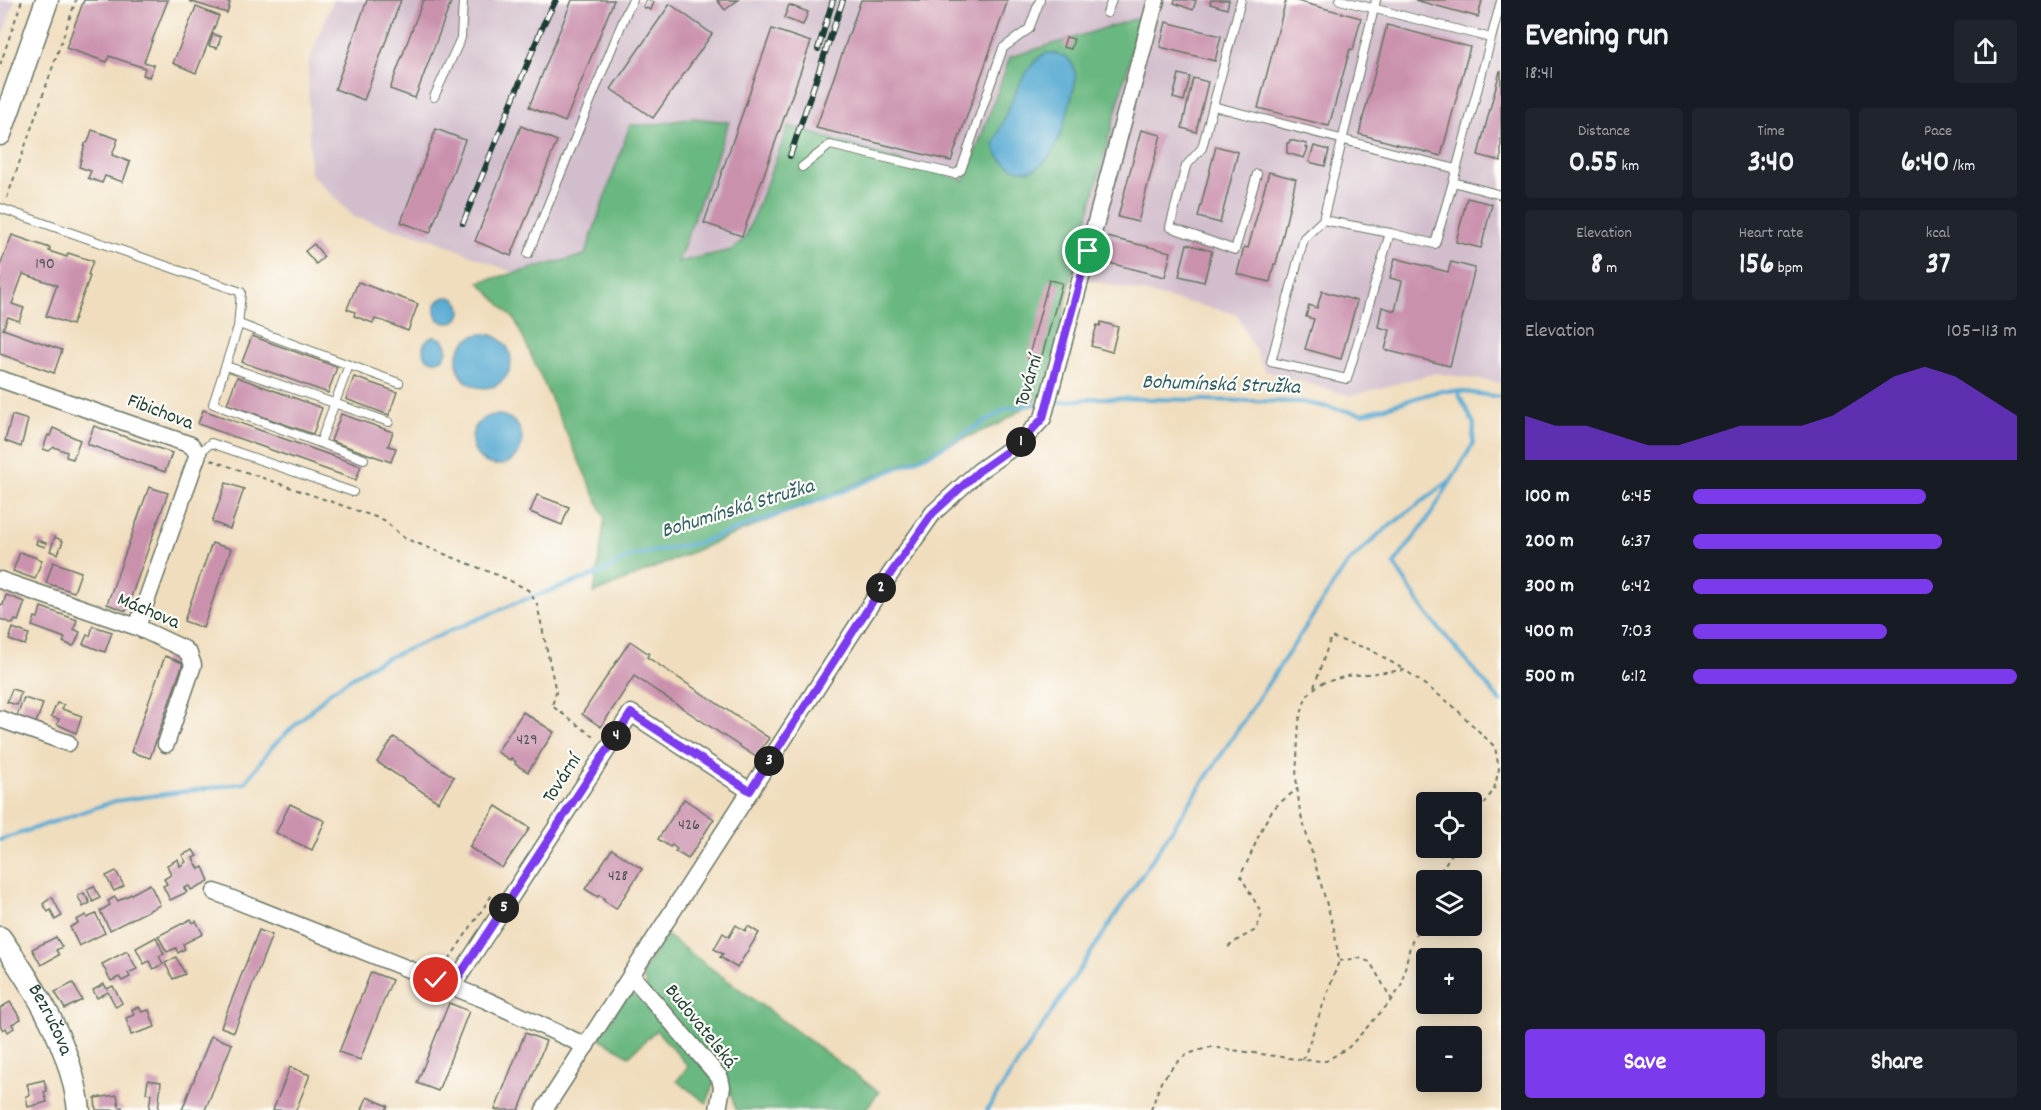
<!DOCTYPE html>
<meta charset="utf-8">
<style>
:root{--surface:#171b24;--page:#20242c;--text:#f1f3f6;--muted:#9ea1a6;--accent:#7c3aed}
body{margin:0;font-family:Dekko,sans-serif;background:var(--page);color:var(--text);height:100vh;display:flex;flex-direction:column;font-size:22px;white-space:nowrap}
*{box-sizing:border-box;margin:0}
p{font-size:20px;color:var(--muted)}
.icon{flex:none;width:33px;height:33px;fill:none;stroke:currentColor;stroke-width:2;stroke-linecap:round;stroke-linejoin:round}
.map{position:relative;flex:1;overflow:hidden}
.panel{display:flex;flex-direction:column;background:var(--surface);width:540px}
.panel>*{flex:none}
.buttons{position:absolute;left:1416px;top:792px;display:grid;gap:12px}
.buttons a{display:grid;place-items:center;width:66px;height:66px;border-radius:6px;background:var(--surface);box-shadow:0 3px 15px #0003;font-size:30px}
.pin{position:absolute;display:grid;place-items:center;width:51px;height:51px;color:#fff;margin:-26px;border:3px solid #fff;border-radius:50%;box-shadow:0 2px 6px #0007}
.km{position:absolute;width:30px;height:30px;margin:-15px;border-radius:50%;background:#222;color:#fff;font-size:16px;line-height:30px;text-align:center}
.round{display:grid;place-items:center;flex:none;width:63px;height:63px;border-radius:6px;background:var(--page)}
.head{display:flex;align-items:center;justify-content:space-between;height:102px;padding:0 24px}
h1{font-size:33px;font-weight:800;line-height:45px}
.metrics{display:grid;grid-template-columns:repeat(3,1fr);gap:9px;height:102px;padding:6px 24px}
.metrics div{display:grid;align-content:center;border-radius:6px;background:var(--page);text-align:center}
.metrics b{font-size:30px;font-weight:800}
.metrics small{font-size:16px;font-weight:400}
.metrics p{font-size:16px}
.chart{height:168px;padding:12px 24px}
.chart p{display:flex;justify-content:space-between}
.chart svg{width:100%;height:108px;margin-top:6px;fill:var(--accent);opacity:.7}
.primary-button{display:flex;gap:12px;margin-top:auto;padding:12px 24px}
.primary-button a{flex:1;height:69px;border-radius:6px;background:var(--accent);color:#fff;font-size:24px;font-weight:800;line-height:69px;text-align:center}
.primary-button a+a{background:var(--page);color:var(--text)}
ul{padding:0 24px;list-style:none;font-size:20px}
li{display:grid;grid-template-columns:96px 72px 1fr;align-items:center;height:45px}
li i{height:15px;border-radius:8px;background:var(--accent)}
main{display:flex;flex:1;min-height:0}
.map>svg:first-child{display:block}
</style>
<main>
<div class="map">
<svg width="1501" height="1110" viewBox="0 0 1501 1110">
<rect width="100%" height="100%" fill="#fdfcf7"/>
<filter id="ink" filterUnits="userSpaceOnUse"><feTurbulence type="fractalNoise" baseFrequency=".0167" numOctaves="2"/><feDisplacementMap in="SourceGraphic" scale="12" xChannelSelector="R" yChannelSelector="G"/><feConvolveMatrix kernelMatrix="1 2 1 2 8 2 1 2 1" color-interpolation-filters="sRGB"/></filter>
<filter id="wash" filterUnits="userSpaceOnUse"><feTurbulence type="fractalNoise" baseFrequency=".008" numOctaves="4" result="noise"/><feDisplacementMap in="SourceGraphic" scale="24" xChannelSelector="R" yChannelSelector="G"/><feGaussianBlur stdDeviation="1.35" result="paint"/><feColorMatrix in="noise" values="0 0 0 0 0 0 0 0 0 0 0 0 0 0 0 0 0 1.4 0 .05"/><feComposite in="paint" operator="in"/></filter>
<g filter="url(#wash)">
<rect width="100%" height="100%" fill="#f0ddbd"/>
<!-- industrial -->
<g fill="#d1bdcc">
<path d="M0,0H15L0,44Z"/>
<path d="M333,0H1501V383L1436,373L1351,396L1265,371L1237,314L1072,276L1140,17L1010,57L965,181L789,126L745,238L732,250L677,262L729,122L694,118L651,125H630L585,255L514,273L435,240L354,217L310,173L308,64Z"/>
</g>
<!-- forest -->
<g fill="#6bb881" stroke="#457a5a" stroke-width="1.5">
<path d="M1141,17L1072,276L1045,394L1001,423L594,593L605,518L515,320L479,282L585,255L630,125H651L694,118L729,122L678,262L732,250L745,238L789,126L965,181L1010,57Z"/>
<path d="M666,935L879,1092L865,1110H736L725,1077L647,990L642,972Z"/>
<path d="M627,994L640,998L715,1080L707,1103L677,1081L688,1066L656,1030L629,1056L599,1038Z"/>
</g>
<!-- water -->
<g fill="#58abd3" stroke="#3c7484" stroke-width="1.5">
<path d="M1046,53C1065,53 1075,59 1076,80C1068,107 1057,186 1014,168C1002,163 996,155 994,144C1005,118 1022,65 1046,53Z"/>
<circle cx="448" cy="310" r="13"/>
<circle cx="484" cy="361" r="27"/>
<circle cx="435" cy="349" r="12"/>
<circle cx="497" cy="440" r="25"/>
</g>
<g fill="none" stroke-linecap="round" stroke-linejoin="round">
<!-- stream -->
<g stroke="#58abd3" stroke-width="4">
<path d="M1457,391L1474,424L1473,444L1428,519L1394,564L1426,613L1501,702"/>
<path d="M1051,403L1097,398L1301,402L1363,414L1439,391H1457L1501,397"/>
<path d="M0,840L115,801L245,783L270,749L331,691L373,664L518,602L601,573L631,556L698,543L840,493L932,453L1008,408L1041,404"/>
<path d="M987,1110L1347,564L1379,534L1452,479"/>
</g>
</g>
<g id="blocks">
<!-- building -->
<g fill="#ca91ad">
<path d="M84,0H168L145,59L144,62L154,65L149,77L143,75L145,68L109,56L107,62L66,48Z"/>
<path d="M222,0L230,3L227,13L189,1Z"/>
<path d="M367,0H401L364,100L335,89Z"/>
<path d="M423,0L451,2L415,98L390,89Z"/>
<path d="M572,0H614L565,122L529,107Z"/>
<path d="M646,0L654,2L651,10L643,7Z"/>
<path d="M717,0H738L725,10Z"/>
<path d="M861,0H1008L951,161L816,128Z"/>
<path d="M1175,0H1196L1193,10L1174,3Z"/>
<path d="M1211,0H1229L1227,9L1210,4Z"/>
<path d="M1286,0H1293L1361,18L1353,50L1350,49L1329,126L1258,108Z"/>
<path d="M1415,0H1482L1478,17Z"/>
<path d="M670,4L712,34L653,118L611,89Z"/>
<path d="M789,5L808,12L803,25L784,18Z"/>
<path d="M196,7L219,16L196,73L173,63Z"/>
<path d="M1166,22L1221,36L1215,61L1160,47Z"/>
<path d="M1387,25L1470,47L1441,156L1359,134Z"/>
<path d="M772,29L811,42L742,236L704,223Z"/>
<path d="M213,34L221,37L217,48L209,46Z"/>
<path d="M1066,37L1074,39L1071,49L1063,47Z"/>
<path d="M1500,71H1501V161L1478,155Z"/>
<path d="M1179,74L1190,77L1184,101L1173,98Z"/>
<path d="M1193,78L1208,82L1196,132L1182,128Z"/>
<path d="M521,126L557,141L511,256L475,241Z"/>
<path d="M436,129L465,140L430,233L401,222Z"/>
<path d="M92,130L118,139L112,155L130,162L123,182L105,176L102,183L88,178L91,171L79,167L85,144L88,142Z"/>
<path d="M1141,130L1161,135L1138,222L1118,217Z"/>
<path d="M1290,140L1307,144L1306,148H1308L1304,158L1287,153V143H1289Z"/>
<path d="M1216,146L1238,152L1220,223L1198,217Z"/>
<path d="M1314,146L1329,150L1325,166L1309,162Z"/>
<path d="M1269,172L1296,179L1276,264H1274L1270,282L1237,274L1244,247L1248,248Z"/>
<path d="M1467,198L1492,204L1481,248L1456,242Z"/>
<path d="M12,235L50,248L49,251L67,257L68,253L93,261L88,275L90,276L72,325L46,316L57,285L23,274L12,304L24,308L19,321L8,317L3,329L62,350L54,373L0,354V266Z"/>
<path d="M1107,237L1171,252L1165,277L1101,261Z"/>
<path d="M314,244L324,257L316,264L305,251Z"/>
<path d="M1187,244L1212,251L1204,282L1179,276Z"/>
<path d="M1395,258L1448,272L1451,262L1475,268L1450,366L1385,350L1390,330L1378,327L1382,307L1395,311L1402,281L1390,278Z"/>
<path d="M1049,280L1062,283L1040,363L1028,359Z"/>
<path d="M358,282L418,304L408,331L383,321L375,319L373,323L354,316L355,312L347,309Z"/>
<path d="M1322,291L1357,301L1341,359L1305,349L1314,319L1306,317L1309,305L1317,308Z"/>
<path d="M1101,322L1118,327L1112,352L1091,346L1097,325L1100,326Z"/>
<path d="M252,336L337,367L328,393L242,362Z"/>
<path d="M237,377L322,408L313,434L227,404Z"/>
<path d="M354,377L397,392L389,415L346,399Z"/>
<path d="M203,410L361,466L356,480L198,424Z"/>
<path d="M341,414L393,432L388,446L396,448L391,462L331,441Z"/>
<path d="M12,415L28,420L21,447L5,441Z"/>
<path d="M94,426L172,453L165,472L87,444Z"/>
<path d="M53,428L80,440L73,459L66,457L67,452L54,447L49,451L43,449L48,435L50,436Z"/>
<path d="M226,483L244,489L230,529L212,522Z"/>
<path d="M149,487L168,493L126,611L107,604Z"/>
<path d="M537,495L569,507L562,525L530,512Z"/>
<path d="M55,537L63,541L58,554L50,551Z"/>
<path d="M37,540L46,543L45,547L36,544Z"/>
<path d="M212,543L231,549L203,628L184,621Z"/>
<path d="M20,552L42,560L35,579L13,571Z"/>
<path d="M53,562L81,572L74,592L46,583Z"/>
<path d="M6,595L25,602L18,621L15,620L13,624L0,619V604L3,605Z"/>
<path d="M41,607L77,620L74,629L80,632L75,644L73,646L63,642L65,638L32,626L35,617L38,618Z"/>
<path d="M93,626L112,632L105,652L83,644L87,635L90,636Z"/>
<path d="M13,628L29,634L25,645L9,640Z"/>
<path d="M630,641L649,654L647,657L769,738L756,757L634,676L601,727L582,714Z"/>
<path d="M165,656L183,663L150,758L131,752Z"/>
<path d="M12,689L21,692L17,705L7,702Z"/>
<path d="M24,698L43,704L36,723L17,716Z"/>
<path d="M57,703L64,705L62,709L82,716L76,733L57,724L59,719L51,717Z"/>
<path d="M523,712L554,732L528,772L515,764L516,762L511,758L510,760L497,752Z"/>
<path d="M394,737L454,777L438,802L377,762Z"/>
<path d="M684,799L714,819L688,859L675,851L677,849L672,845L670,847L658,839Z"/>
<path d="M290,804L325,821L312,850L276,833Z"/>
<path d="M496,806L530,828L502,868L469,847Z"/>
<path d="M612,849L642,869L616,909L603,900L604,898L599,895L598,897L585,889Z"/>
<path d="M193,850L197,856L193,858L199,869L203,867L209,881L191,890L189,886L184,888L187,892L170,900L163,886L167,884L164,879L171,875L167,865L178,859L180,866L186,862L182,855Z"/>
<path d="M116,871L124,886L114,891L106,876Z"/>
<path d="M150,884L160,905L110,930L100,911L110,905L108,901L115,897L118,901Z"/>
<path d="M94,886L100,898L93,902L87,889Z"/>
<path d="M84,893L90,903L83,907L78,896Z"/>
<path d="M52,897L62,916L55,920L51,910L48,912L43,904Z"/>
<path d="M96,914L105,933L79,946L70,927L78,923L76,920L86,915L87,918Z"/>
<path d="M191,919L193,923L196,921L203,934L183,944L185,949L178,953L176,948L167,952L158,936Z"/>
<path d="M736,925L745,931L748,926L759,933L737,968L720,957L723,954L714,949L723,933L729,937Z"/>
<path d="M259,930L272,935L234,1032L221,1027Z"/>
<path d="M56,937L62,947L56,950L59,955L41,965L32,949Z"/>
<path d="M156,937L164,954L159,956L163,964L153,969L149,961L144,964L136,948Z"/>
<path d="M127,951L137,969L128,973L130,977L122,981L119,977L111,981L102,964Z"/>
<path d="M176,957L185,974L173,979L165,963Z"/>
<path d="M371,972L392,980L360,1060L339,1052Z"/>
<path d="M73,983L82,1000L65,1009L55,992Z"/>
<path d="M104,984L107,989L113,986L122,1003L116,1007L108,992L97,998L93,990Z"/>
<path d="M10,1002L21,1019L12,1024L14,1028L8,1032L6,1028L3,1030L0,1025V1008Z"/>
<path d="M449,1003L469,1011L438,1091L417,1083Z"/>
<path d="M139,1007L142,1012L149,1010L155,1027L131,1035L126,1018L134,1015L132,1009Z"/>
<path d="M525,1033L546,1041L519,1110H495Z"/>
<path d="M211,1036L232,1044L205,1110H182Z"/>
<path d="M290,1067L310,1075L296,1110H273Z"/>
<path d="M44,1080L47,1091L44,1092L47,1102L28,1107L26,1096L30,1095L27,1084Z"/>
<path d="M148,1080L161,1082L158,1110L149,1109L151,1094L146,1093Z"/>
<path d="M117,1095L119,1107H122L123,1110H96L95,1098Z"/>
<path d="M367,1097L388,1106L386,1110H362Z"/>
</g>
</g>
</g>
<g filter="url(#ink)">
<use href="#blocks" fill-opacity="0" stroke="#687564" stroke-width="1.5"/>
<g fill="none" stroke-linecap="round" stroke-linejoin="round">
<defs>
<g id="lane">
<path d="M1241,0L1202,148L1186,166L1170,227L1235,250L1257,174"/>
<path d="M1340,0L1491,38"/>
<path d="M1501,1L1453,182L1501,195"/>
<path d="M1107,13L1112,0"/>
<path d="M434,97L461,38L463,0"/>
<path d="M1213,106L1456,169"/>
<path d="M802,167L830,145L955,174L961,170L1003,48L1029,29L1040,0"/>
<path d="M0,208L241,292L238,327L213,404L364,459"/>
<path d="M1323,220L1390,233L1347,379L1271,362L1304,238L1323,220L1376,0"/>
<path d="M1390,233L1435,244L1453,182"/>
<path d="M528,254L627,11L633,0"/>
<path d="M239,324L349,365L320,443"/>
<path d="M349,365L399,383"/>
<path d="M226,366L389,422"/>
<path d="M198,454L211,443L353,492"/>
</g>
<g id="street">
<path d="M0,379L191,445L198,454L137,627"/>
<path d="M0,580L137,627L184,649L189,654L193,665L166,744"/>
<path d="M0,719L68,743"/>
<path d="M215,892L486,1000L586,1046"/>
<path d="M631,975L720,1078L722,1087L718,1110"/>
<path d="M452,987L631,713L750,791"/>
<path d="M544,1110L891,573L933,513L979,471L1023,440L1043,418L1156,0"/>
</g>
<g id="secondary">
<path d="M0,134L47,0"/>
<path id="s1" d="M0,938C37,991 71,1045 79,1110"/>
</g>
</defs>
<!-- lane casing -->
<use href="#lane" stroke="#687564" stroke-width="10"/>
<!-- street casing -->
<use href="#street" stroke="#687564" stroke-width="19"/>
<!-- secondary casing -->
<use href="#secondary" stroke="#687564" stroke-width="25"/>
<!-- path -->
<g stroke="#687564" stroke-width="2" stroke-dasharray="4.5 4.5" stroke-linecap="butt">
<path d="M0,65L22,0"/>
<path d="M7,198L76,0"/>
<path d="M211,460L384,520L404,538L507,579L528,590L537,604L556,692L552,706L597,739"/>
<path d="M1314,687L1331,637L1369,649L1405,670"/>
<path d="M1438,880L1441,870L1456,848"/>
<path d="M1228,947L1239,939L1256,930L1262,914L1240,875C1253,855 1258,831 1272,811C1278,803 1289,796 1297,789"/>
<path d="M1339,961L1359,958L1370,962L1392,1000"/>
<path d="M444,967L494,892"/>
<path d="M1303,1060L1339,961L1334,929L1300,812L1296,777L1299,721L1306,697L1319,684L1347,676L1405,670L1452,705L1495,747L1499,769L1494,789L1472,823"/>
<path d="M1151,1110L1161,1082L1174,1065L1187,1054L1211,1047L1303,1060L1326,1061L1349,1047L1392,1000L1401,986L1410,946L1426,912"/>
</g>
<!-- lane -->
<use href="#lane" stroke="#fff" stroke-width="8"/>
<!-- street -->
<use href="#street" stroke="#fff" stroke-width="16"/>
<!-- secondary -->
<use href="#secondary" stroke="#fff" stroke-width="22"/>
<defs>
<g id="rail">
<path d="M818,49L833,0"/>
<path d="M790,156L843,0"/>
<path d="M463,223L543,25L556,0"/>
</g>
</defs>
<!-- rail casing -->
<use href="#rail" stroke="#1f3d34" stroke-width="6"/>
<!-- rail -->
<use href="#rail" stroke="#fdfcf7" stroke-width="4" stroke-dasharray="11" stroke-linecap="butt"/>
</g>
</g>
<g fill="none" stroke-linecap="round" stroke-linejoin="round" filter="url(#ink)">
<defs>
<path id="route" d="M436,980L452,987L631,713L750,791L891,573L933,513L979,471L1023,440L1043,418L1088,251"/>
</defs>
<!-- route casing -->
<use href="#route" stroke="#fff" stroke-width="12"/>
<!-- route -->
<use href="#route" stroke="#7c3aed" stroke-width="8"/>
</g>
<g text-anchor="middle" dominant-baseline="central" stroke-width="4.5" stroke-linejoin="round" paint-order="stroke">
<!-- number labels -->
<g font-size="16" fill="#4a5252">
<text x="45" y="264">190</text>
<text x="527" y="740">429</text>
<text x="689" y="825">426</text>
<text x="618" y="876">428</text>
</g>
<!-- street labels -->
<g font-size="20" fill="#1f3d34" stroke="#fdfcf7">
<text transform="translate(1030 381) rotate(-73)">Tovární</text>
<text transform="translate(160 413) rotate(21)">Fibichova</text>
<text transform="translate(148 612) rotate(23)">Máchova</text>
<text transform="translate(563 779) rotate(-57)">Tovární</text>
<text stroke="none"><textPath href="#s1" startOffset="96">Bezručova</textPath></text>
<text transform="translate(700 1027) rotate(51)">Budovatelská</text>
</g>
<!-- water labels -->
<g font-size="21" font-style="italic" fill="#305e64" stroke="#fdfcf7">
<text transform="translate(1221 386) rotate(2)">Bohumínská Stružka</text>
<text transform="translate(738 510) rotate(-17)">Bohumínská Stružka</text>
</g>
</g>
</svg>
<div class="buttons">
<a><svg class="icon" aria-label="locate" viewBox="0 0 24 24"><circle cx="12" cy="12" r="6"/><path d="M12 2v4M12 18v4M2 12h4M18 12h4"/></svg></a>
<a><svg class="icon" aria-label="layers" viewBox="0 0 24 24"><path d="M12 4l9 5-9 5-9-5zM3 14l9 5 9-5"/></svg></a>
<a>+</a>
<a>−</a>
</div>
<div class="pin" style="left:1088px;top:251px;background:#1e9e55"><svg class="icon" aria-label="arrive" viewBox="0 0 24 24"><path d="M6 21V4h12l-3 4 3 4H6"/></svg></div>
<div class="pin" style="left:436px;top:980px;background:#d93025"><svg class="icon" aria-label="check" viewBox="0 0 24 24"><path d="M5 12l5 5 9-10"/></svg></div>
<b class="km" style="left:1021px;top:442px">1</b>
<b class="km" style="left:881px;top:588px">2</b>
<b class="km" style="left:769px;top:761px">3</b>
<b class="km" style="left:616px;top:736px">4</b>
<b class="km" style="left:504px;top:908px">5</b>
</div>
<section class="panel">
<div class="head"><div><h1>Evening run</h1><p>18:41</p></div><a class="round"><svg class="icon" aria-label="share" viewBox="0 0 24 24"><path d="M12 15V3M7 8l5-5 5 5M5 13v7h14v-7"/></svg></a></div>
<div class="metrics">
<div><p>Distance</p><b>0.55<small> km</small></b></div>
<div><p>Time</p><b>3:40</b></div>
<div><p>Pace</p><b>6:40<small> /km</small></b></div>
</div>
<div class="metrics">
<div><p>Elevation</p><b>8<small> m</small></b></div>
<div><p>Heart rate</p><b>156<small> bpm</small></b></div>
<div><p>kcal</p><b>37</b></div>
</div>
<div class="chart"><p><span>Elevation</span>105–113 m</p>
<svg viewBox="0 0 160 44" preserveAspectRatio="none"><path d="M0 44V26L10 30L20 30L30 34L40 38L50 38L60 34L70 30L80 30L90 30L100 26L110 18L120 10L130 6L140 10L150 18L160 26V44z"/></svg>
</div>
<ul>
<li><b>100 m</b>6:45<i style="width:72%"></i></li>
<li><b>200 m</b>6:37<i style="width:77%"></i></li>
<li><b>300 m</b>6:42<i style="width:74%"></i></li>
<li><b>400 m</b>7:03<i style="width:60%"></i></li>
<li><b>500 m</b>6:12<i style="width:100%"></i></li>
</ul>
<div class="primary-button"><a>Save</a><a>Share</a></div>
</section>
</main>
